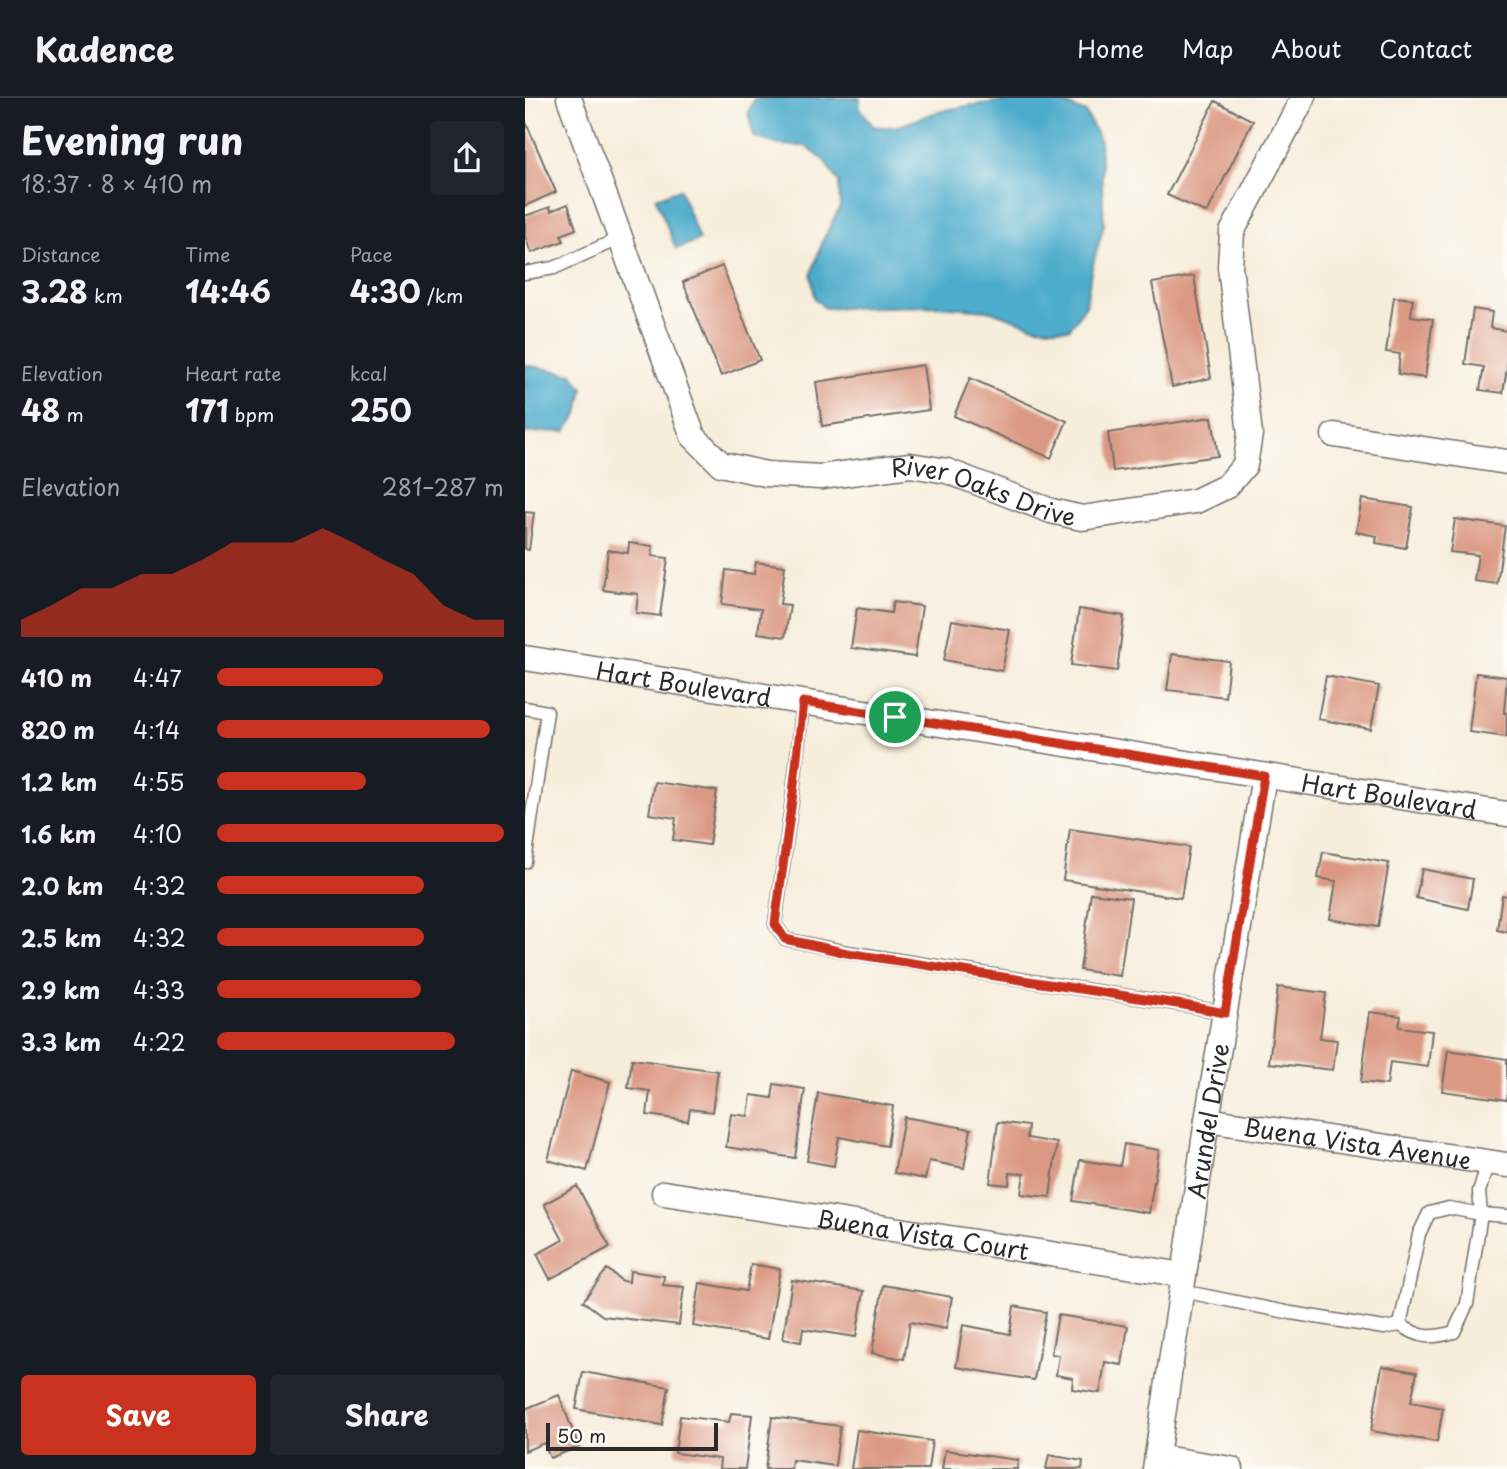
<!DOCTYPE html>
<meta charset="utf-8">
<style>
:root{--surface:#171b24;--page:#20242c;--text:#f1f3f6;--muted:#9ea1a6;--line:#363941;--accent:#c8321e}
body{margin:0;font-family:"Playpen Sans",sans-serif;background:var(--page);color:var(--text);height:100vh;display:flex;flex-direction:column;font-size:26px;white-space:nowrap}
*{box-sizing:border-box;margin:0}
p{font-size:23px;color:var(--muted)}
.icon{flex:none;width:38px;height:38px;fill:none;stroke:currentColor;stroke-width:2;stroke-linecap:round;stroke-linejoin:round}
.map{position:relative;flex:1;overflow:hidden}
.panel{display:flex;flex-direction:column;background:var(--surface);width:525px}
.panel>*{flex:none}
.scale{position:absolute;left:21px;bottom:18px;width:172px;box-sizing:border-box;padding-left:7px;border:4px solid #2b2b2b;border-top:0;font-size:19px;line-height:24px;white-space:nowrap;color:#2b2b2b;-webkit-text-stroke:5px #fdfcf7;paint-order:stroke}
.pin{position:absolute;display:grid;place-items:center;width:60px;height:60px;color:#fff;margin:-30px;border:4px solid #fff;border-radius:50%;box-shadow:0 2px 7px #0007}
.round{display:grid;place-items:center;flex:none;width:74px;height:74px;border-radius:7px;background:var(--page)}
.head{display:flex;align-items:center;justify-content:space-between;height:119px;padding:0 21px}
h1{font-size:38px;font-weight:700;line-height:52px}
.figures{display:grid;grid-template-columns:repeat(3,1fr);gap:10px;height:119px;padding:7px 21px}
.figures div{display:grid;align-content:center}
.figures b{font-size:30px;font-weight:700}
.figures small{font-size:19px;font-weight:400}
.figures p{font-size:19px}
.chart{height:196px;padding:14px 21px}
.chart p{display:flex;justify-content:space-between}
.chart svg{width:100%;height:126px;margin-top:7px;fill:var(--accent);opacity:.7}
.action{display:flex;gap:14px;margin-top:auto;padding:14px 21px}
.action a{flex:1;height:80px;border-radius:7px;background:var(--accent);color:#fff;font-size:28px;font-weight:700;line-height:80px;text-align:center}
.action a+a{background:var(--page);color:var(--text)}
ul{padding:0 21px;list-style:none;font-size:23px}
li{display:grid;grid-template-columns:112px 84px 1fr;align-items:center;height:52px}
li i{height:18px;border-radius:9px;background:var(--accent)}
header{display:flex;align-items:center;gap:42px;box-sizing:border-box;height:98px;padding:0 35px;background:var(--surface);border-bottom:2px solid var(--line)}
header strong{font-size:33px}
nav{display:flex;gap:38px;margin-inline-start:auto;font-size:24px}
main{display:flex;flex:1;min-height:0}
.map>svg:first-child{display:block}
</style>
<header>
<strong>Kadence</strong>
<nav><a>Home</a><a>Map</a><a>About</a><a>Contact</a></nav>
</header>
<main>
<section class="panel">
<div class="head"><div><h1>Evening run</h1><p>18:37 · 8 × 410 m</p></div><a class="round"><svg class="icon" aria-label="share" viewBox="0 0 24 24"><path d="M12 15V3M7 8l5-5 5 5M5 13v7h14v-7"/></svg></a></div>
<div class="figures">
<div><p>Distance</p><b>3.28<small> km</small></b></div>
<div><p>Time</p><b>14:46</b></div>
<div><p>Pace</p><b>4:30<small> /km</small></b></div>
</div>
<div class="figures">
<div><p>Elevation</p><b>48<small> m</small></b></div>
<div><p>Heart rate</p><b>171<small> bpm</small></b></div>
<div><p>kcal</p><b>250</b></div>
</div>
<div class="chart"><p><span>Elevation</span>281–287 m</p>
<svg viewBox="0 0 160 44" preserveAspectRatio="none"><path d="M0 44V38L10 33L20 27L30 27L40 22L50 22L60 17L70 11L80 11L90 11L100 6L110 11L120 17L130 22L140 33L150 38L160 38V44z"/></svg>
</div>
<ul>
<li><b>410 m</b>4:47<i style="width:58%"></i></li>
<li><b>820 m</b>4:14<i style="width:95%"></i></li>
<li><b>1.2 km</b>4:55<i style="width:52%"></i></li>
<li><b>1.6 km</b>4:10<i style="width:100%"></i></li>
<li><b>2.0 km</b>4:32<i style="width:72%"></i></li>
<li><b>2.5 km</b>4:32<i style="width:72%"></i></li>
<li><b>2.9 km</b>4:33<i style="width:71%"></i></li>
<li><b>3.3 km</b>4:22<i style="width:83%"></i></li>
</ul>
<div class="action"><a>Save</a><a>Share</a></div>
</section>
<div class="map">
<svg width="982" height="1371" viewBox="0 0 982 1371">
<rect width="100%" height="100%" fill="#fdfcf7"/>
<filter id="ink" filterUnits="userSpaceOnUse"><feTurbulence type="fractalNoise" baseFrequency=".0143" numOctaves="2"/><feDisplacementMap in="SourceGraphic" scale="14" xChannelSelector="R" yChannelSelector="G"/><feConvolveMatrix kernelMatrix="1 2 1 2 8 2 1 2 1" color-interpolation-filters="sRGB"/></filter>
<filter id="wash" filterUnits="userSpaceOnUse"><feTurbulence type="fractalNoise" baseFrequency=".00686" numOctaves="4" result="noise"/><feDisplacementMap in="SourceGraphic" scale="28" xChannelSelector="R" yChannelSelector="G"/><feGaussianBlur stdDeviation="1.57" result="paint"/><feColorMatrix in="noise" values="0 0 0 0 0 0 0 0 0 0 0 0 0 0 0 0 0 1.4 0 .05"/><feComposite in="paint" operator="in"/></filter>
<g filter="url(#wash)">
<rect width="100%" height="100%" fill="#f7eddb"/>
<!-- water -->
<g fill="#4daccc" stroke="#3c6c7c" stroke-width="2">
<path d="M230,0H335V10L348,28C372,32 384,24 406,16C434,7 497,0 525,1C537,4 549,10 561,15L575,43L579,127L566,173L561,207L544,231L511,229L463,212L411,208L300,210L290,201L286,177L298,142L315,109L314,85L299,62L280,48L255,47L229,39L223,14Z"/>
<path d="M155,91L174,142L151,151L131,100Z"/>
<path d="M0,267L47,276L58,290L53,316L41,333L0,335Z"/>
</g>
<g id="blocks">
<!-- building -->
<g fill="#db9983">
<path d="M690,3L728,23L682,115L642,97Z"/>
<path d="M0,22L31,94L0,108Z"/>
<path d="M43,106L51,131L36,137L39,143L6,155L0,138V118L25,109L26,113Z"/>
<path d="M197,168L235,262L196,278L158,184Z"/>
<path d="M669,178L686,280L647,289L627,185Z"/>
<path d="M869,199L888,201L886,218L908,221L900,280L873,276L875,256L861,254Z"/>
<path d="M948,211L967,214L965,230L982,233V270L978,295L955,292L959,269L940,266Z"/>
<path d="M398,267L404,312L297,328L291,284Z"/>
<path d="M445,280L542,323L526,360L429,318Z"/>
<path d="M687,319L693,358L588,373L583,335Z"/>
<path d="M837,401L888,409L881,450L851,445L852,438L831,434Z"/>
<path d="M0,414L9,415L4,452L0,451Z"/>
<path d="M930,421L980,428L972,486L949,483L953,457L925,454Z"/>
<path d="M104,445L128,448L127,458L143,460L135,518L111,515L113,496L78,492L83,452L103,455Z"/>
<path d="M231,464L260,468L255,506L265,507L260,539L233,535L236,511L197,506L201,472L229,476Z"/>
<path d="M368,504L397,508L390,559L326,550L332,510L366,515Z"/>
<path d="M554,511L599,518L592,573L546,567Z"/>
<path d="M427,522L485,532L477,573L419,562Z"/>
<path d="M647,556L704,563L700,599L642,592Z"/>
<path d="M951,575L982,579L979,615H982V639L944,634Z"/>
<path d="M801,578L854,588L846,631L793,621Z"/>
<path d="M129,684L192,693L184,747L148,742L151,720L124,716Z"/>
<path d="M545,731L664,749L656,800L538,782Z"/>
<path d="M798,754L864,765L853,829L805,821L811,783L793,780Z"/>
<path d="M897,771L948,781L943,811L891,800Z"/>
<path d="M566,795L606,800L595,878L555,872Z"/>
<path d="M977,797L982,798V834L972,832Z"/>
<path d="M753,889L801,895L795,940L812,942L808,972L744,965Z"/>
<path d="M845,914L876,918L874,929L907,933L903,969L865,964L862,987L836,984Z"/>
<path d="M923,952L982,961V1002L917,993Z"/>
<path d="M107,961L193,973L187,1014L165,1011L163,1023L122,1017L125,993L103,990Z"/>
<path d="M46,973L85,984L62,1073L23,1062Z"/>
<path d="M249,986L280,991L270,1060L201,1049L206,1016L223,1018L226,997L247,1000Z"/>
<path d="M293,995L368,1008L362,1048L314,1039L309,1068L282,1063Z"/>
<path d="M379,1019L446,1031L439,1070L404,1063L400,1081L369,1075Z"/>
<path d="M473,1024L503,1028L502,1040L532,1045L525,1099L496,1096L499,1076L485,1075L484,1087L465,1085Z"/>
<path d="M599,1046L634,1052L624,1115L548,1103L555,1062L595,1068Z"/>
<path d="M52,1088L85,1149L25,1181L12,1156L38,1142L19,1106Z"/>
<path d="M226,1166L255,1171L243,1241L168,1228L175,1185L221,1193Z"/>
<path d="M82,1171L97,1183L104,1184L105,1173L139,1178L138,1187L159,1189L154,1227L78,1218L58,1203Z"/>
<path d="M267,1182L339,1193L331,1239L278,1231L276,1244L258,1241Z"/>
<path d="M358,1187L427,1199L421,1231L385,1224L379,1261L347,1255Z"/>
<path d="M489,1208L521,1214L509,1282L431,1269L438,1227L485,1236Z"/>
<path d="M533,1217L603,1228L597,1267L580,1264L575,1295L547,1291L548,1280L531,1277L534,1257L526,1256Z"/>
<path d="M857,1268L892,1274L886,1304L918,1310L912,1344L846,1333Z"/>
<path d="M58,1274L144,1289L137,1327L51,1311Z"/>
<path d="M34,1297L54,1349L25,1360L19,1345L0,1353V1311Z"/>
<path d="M206,1315L227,1317L220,1371H194L195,1361L150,1355L155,1318L204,1324Z"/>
<path d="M247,1319L315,1328L310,1368L267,1362L266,1371H240Z"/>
<path d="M332,1332L407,1343L403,1371H326Z"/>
<path d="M420,1352L493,1362L492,1371H417Z"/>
<path d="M524,1357L558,1363L557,1371H521Z"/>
</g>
</g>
</g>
<g filter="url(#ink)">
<use href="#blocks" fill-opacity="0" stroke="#726f69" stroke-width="2"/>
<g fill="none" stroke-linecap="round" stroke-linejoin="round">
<defs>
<g id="lane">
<path d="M0,175L29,170L95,140"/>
<path d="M278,604L268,695L250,826L260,841L322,854L659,907L700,915"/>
<path d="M0,610L22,614L0,764"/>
<path d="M657,1193L766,1215L859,1230L875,1227L894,1136L904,1115L924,1110L956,1116L954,1094L963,1064"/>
<path d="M875,1227C896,1240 905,1241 929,1234L942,1206L956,1116L982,1118"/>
</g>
<g id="street">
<path id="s1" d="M44,0L168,338L196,366L241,376L296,379L385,367L422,373L526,413L557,420L671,403L702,388L720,367L725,336L705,169L707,134L778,0"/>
<path d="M809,337L982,364"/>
<path id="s2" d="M0,560L982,716"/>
<path id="s3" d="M682,1022L982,1067"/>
<path id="s4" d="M139,1095L659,1177"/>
<path d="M632,1359L706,1371"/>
<path id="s5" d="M630,1371L682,1022L739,678"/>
</g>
</defs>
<!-- lane casing -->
<use href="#lane" stroke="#726f69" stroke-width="15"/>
<!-- street casing -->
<use href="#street" stroke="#726f69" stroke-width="27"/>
<!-- lane -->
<use href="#lane" stroke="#fff" stroke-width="12"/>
<!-- street -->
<use href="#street" stroke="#fff" stroke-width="24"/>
</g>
</g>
<g fill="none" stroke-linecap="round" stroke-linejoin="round" filter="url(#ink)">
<defs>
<path id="route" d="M278,604L739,678L700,915L659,907L322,855L260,841L250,826L268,695Z"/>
</defs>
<!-- route casing -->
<use href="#route" stroke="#fff" stroke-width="14"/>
<!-- route -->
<use href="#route" stroke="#c8321e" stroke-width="9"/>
</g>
<g text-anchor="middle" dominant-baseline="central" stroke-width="7" stroke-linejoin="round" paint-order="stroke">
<!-- street labels -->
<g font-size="24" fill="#2b2b2b" stroke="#fdfcf7">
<text stroke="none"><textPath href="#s1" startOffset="668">River Oaks Drive</textPath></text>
<text stroke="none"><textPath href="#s2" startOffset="161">Hart Boulevard</textPath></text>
<text stroke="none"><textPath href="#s2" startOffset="875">Hart Boulevard</textPath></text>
<text stroke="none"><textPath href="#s5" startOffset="352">Arundel Drive</textPath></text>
<text stroke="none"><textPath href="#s3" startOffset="152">Buena Vista Avenue</textPath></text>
<text stroke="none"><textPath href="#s4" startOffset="262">Buena Vista Court</textPath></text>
</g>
</g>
</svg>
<div class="scale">50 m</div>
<div class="pin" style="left:370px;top:619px;background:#1e9e55"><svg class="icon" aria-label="arrive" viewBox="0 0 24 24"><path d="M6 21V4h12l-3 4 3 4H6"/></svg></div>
</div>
</main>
